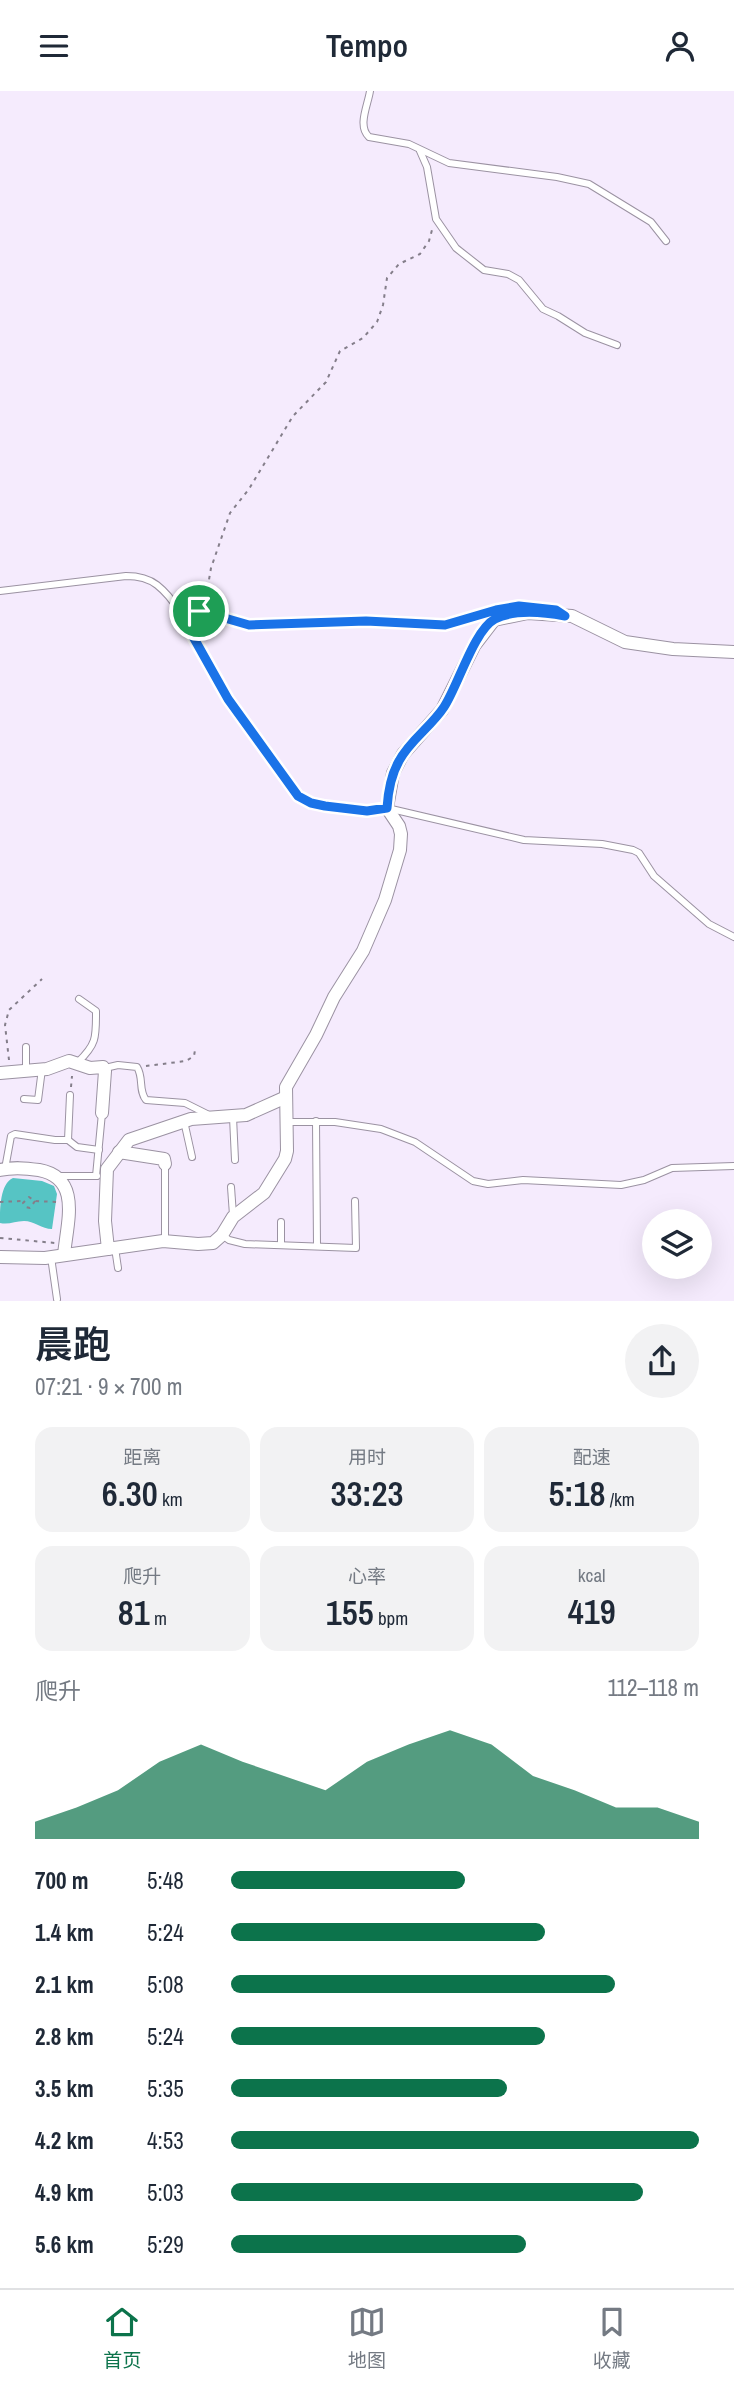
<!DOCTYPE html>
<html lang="zh">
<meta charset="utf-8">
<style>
:root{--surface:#fff;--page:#f2f2f3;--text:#1f2937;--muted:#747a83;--line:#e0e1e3;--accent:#0c734b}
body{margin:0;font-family:"Archivo Narrow","Noto Sans SC",sans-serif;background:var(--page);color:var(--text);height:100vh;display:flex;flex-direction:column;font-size:26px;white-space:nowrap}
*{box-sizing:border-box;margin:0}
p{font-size:23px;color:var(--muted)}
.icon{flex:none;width:38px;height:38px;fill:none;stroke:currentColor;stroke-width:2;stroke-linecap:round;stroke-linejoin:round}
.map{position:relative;height:1210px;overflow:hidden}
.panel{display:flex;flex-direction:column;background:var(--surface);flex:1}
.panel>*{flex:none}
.tools{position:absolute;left:642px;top:1118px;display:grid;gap:14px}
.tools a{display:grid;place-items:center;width:70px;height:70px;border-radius:50%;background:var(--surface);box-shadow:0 7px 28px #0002;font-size:35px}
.pin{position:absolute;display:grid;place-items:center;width:60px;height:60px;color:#fff;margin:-30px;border:4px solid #fff;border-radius:50%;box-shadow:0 2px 7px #0007}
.round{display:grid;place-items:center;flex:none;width:74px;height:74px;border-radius:37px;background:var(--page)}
.overview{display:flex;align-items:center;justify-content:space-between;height:119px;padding:0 35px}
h1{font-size:38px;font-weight:600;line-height:52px}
.stats{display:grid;grid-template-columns:repeat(3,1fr);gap:10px;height:119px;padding:7px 35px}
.stats div{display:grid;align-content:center;border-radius:18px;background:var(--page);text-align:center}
.stats b{font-size:35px;font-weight:600}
.stats small{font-size:19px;font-weight:400}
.stats p{font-size:19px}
.chart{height:196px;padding:14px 35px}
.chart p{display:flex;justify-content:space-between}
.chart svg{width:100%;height:126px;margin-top:7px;fill:var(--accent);opacity:.7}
ul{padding:0 35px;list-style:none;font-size:23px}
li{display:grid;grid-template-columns:112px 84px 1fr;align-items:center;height:52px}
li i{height:18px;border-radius:9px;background:var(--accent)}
header{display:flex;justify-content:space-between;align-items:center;height:91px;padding:0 35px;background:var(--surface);font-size:32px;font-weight:600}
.tab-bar{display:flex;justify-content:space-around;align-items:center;height:98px;border-top:2px solid var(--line);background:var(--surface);font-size:19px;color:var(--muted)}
.tab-bar a{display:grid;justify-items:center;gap:4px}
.tab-bar .selected{color:var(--accent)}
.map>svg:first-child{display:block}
</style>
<header><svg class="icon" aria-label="menu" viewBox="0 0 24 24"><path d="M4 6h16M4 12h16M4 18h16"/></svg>Tempo<svg class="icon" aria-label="person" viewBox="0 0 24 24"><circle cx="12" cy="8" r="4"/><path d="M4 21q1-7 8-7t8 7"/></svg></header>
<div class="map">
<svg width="734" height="1210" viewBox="0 0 734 1210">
<rect width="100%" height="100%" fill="#f5ebfd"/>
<!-- water -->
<path fill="#56c4c4" d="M13,1087L42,1090L54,1095L57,1103L52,1138C42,1138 34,1130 24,1130C15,1130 9,1134 0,1132C0,1117 0,1093 13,1087Z"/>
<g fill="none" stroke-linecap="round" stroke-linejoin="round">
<defs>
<g id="lane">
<path d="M370,0C368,14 357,35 369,46L409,53L449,72L557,86L589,93L651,131L666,150"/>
<path d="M420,60L427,76L436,128L456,157L484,179L508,183L519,189L543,218L558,225L585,242L617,254"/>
<path d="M0,500L126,485C137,485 148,487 157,494C181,513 192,546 207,572C233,615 261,658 291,699L303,709L317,714L367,720L387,717L524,749L602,753L633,759L639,762L654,785L709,833L734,846"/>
<path d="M78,971C97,953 96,946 96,920L79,908"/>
<path d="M105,977L118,974L137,976C144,987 138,999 146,1009L185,1012L209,1024"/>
<path d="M26,980V956"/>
<path d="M24,1008L38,1009L42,978"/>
<path d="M233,1026L235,1069"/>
<path d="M184,1030L192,1066"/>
<path d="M316,1030L317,1155"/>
<path d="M287,1031H335L381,1038L415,1051L473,1090L488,1093L523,1089L621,1094L644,1089L672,1077L734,1075"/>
<path d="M68,1049L70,1004"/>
<path d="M165,1073V1150"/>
<path d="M5,1078L11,1045L15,1043L55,1049H68L77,1056L99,1059"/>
<path d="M58,1085H97"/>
<path d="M96,1085L102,1022"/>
<path d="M231,1096L233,1124"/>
<path d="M281,1131V1154"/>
<path d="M222,1144L229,1149L245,1153L356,1157L355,1110"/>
<path d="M115,1157L118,1177"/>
<path d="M51,1166L57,1208"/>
</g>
<g id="street">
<path d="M0,982L47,978L69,970L90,977L103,976L105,980L102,1022"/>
<path d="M119,1061L164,1068L165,1073"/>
<path d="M0,1079C14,1076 25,1077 39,1079C82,1087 67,1131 64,1164"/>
<path d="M108,1158L105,1130L107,1078L129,1049L191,1028L246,1024L284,1007"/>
<path d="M0,1166L45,1167L163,1150L198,1153L213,1152L222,1144L233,1126L264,1102L285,1068L287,1060L286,996L316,944L334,906L363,860L385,809L400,759L401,743L399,735L387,717L393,682L403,663L442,619L474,555L494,529L528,522L572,525L625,551L673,558L734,561"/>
</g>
</defs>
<!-- lane casing -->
<use href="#lane" stroke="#9b92a2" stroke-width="8"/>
<!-- street casing -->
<use href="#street" stroke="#9b92a2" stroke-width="14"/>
<!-- path -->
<g stroke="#847e8a" stroke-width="2" stroke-dasharray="3.5 5" stroke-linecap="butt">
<path d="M188,520C212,520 233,534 257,534L366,530L445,534L486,521"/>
<path d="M199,520L205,512L211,477L230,422L249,398L293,325L326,291L340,260L363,247L377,231L383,214L387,187L399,173L420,163L429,150L432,139"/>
<path d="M9,969L5,934L9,919L42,888"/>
<path d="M146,975L186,970L194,965L195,959"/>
<path d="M71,996L72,985"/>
<path d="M35,1110L30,1117L26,1116L23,1112L29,1106L35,1110L57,1111"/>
<path d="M0,1111L22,1110"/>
<path d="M0,1147L55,1152"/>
</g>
<!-- lane -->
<use href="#lane" stroke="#fff" stroke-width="6"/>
<!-- street -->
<use href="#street" stroke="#fff" stroke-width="12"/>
</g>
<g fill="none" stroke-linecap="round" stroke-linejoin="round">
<defs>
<path id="route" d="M519,515L556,519L565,525C543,521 515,518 495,528C474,539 458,595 444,616C431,636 410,649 399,670C391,684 388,701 387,717L367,720L325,715L311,712L298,705L228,608L177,517L204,521L249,534L366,530L445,534L496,519Z"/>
</defs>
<!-- route casing -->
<use href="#route" stroke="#fff" stroke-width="14"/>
<!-- route -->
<use href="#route" stroke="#1a73e8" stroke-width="9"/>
</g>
</svg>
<div class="tools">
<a><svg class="icon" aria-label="layers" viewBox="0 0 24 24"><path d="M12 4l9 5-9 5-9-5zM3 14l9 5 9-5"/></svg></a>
</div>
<div class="pin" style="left:199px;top:520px;background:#1e9e55"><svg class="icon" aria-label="arrive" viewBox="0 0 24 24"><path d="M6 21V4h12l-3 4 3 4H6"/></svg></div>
</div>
<section class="panel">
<div class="overview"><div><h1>晨跑</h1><p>07:21 · 9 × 700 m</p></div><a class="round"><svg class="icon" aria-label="share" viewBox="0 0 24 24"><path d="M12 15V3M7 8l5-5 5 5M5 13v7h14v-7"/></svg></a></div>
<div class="stats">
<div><p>距离</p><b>6.30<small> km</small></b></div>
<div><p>用时</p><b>33:23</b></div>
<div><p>配速</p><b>5:18<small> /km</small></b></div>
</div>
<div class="stats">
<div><p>爬升</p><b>81<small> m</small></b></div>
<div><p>心率</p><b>155<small> bpm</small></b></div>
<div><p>kcal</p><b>419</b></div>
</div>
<div class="chart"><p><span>爬升</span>112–118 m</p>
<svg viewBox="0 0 160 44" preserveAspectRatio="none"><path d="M0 44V38L10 33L20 27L30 17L40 11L50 17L60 22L70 27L80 17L90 11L100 6L110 11L120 22L130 27L140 33L150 33L160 38V44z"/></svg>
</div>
<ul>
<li><b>700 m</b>5:48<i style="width:50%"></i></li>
<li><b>1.4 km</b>5:24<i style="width:67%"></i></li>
<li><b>2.1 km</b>5:08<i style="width:82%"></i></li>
<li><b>2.8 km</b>5:24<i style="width:67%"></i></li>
<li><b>3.5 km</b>5:35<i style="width:59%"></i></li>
<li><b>4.2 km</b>4:53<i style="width:100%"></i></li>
<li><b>4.9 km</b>5:03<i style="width:88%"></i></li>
<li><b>5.6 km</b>5:29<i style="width:63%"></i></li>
</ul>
</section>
<nav class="tab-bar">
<a class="selected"><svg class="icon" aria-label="home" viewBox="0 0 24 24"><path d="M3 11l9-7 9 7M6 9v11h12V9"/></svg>首页</a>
<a><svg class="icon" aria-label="map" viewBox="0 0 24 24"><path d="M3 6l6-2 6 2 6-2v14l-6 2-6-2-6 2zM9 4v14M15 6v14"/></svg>地图</a>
<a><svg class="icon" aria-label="saved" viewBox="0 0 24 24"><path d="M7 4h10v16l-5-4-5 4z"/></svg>收藏</a>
</nav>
